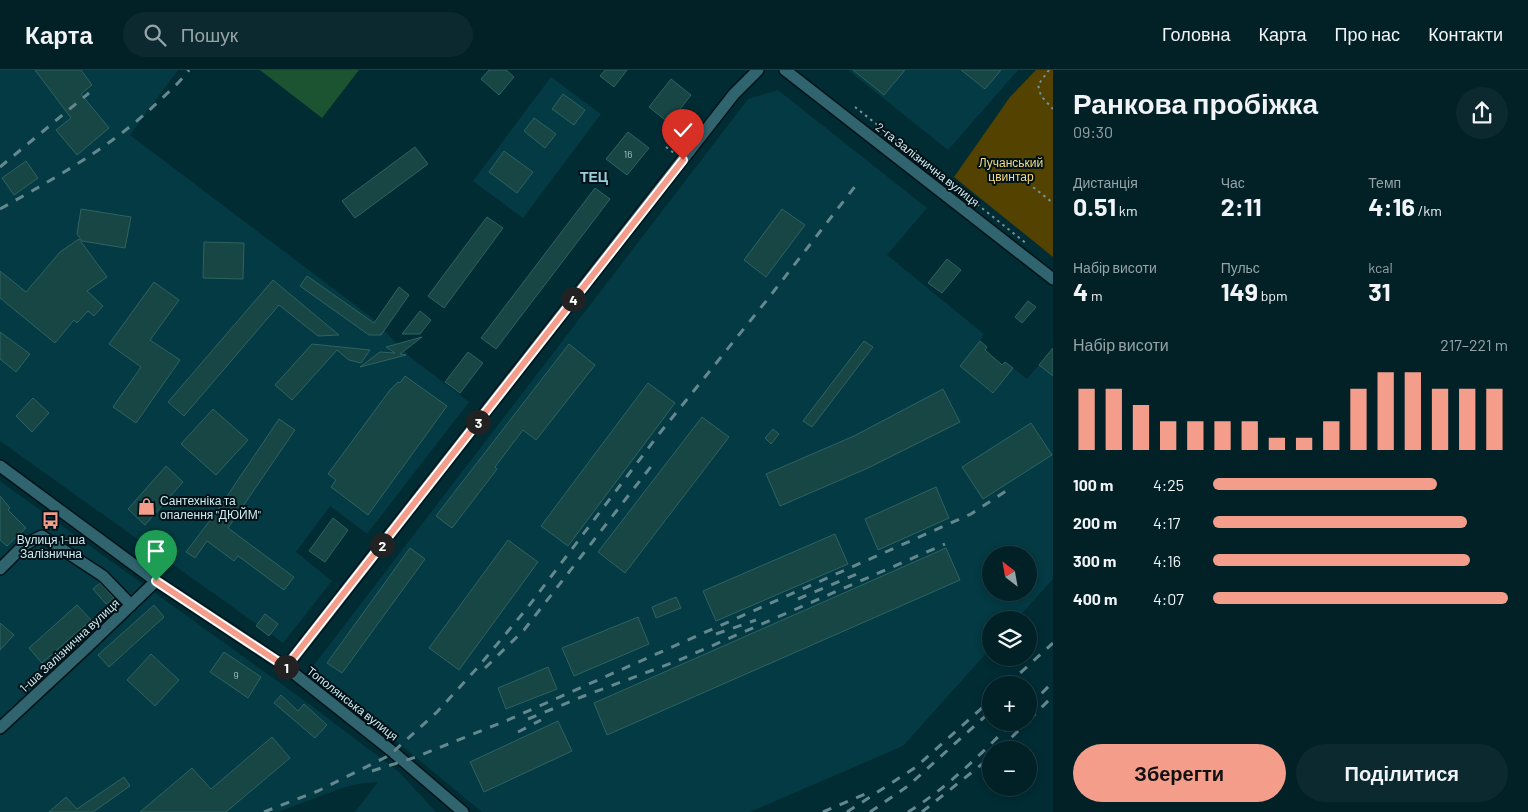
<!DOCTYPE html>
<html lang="uk">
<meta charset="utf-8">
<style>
:root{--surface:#012127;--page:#0b292f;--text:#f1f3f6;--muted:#96a3a7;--line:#233e44;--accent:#f49d8b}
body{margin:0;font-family:Barlow,sans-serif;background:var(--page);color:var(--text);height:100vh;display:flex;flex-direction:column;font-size:19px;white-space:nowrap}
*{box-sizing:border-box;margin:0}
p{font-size:16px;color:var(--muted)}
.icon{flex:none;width:28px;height:28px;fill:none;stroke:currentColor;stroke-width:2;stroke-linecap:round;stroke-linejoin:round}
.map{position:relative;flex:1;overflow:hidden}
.drawer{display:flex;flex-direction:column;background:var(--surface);width:475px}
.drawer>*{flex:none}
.needle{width:32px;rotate:329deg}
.tools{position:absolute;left:982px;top:476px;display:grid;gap:10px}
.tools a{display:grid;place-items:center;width:55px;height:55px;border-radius:50%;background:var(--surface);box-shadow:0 2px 8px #0003,0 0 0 1px var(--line);font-size:25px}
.pin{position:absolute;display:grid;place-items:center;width:42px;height:42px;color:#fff;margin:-51px -21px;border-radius:50% 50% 50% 0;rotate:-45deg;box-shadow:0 0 5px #0007}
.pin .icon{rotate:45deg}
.km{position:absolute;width:25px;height:25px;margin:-12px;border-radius:50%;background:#222;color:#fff;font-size:14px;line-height:25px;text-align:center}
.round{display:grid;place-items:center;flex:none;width:52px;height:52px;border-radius:26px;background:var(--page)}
.overview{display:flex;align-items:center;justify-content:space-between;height:85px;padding:0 20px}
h1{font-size:28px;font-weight:700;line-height:38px}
.figures{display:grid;grid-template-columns:repeat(3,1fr);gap:8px;height:85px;padding:5px 20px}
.figures div{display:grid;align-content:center}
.figures b{font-size:25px;font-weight:700}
.figures small{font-size:14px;font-weight:400}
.figures p{font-size:14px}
.chart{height:140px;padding:10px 20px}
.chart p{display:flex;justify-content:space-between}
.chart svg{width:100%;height:90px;margin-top:5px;stroke:var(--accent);stroke-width:6}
.primary-button{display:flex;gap:10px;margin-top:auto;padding:10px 20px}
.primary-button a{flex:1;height:58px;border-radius:30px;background:var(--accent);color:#111;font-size:20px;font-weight:700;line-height:58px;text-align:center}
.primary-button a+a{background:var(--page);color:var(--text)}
ul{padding:0 20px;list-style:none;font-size:16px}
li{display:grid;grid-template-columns:80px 60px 1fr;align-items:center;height:38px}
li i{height:12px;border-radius:6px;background:var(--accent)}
header{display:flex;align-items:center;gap:30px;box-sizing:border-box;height:70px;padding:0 25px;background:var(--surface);border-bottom:1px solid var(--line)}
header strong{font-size:24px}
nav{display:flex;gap:28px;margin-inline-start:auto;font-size:18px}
.search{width:350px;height:45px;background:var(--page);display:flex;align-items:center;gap:12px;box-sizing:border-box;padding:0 18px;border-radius:28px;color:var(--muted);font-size:19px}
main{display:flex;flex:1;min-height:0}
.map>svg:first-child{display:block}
</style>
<header>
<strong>Карта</strong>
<div class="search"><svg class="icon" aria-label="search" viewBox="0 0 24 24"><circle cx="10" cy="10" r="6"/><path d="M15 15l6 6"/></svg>Пошук</div>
<nav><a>Головна</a><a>Карта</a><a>Про нас</a><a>Контакти</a></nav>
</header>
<main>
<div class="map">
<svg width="1053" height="742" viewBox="0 0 1053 742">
<rect width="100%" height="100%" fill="#012c34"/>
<!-- built -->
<g fill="#043a43" fill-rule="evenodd">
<path d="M0,0H178L130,65L371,247L409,286L469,332L367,464L330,436L296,482L332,511L283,573L0,371Z"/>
<path d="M848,0H1018L948,80Z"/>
<path d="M551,7L601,44L523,148L473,111Z"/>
<path d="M778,20L927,138L887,185L984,264L980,271L987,277L985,281L1002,295L1005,292L1027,309L1053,278V509L1016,550H991V578L903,676L750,742H482L310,600L748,29ZM991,485H1029V522H991Z"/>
<path d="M0,411L309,634L399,702L436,742H355L378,712L363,713L345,717L278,742H0Z"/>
</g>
<!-- green -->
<path fill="#534200" d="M1036,0H1053V187L954,107L1010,27Z"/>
<!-- water -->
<path fill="#1c5431" d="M260,0H359L322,48Z"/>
<!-- building -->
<g fill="#184645" stroke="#2d6362">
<path d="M35,0H81L92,15L81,24L109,58L77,85L56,60L71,48Z"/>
<path d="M489,0H506L514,7L499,25L481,9Z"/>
<path d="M605,0H627L614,17L600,6Z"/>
<path d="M853,0H905L884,25Z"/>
<path d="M961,0H1001L985,19Z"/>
<path d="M671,9L691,25L669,53L649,37Z"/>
<path d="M563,24L585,40L574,55L552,39Z"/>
<path d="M534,48L556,64L545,78L524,61Z"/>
<path d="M628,62L649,78L627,105L606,89Z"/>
<path d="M415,77L428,94L355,148L342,131Z"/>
<path d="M504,81L533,102L517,123L489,102Z"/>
<path d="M26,91L38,108L14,125L2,108Z"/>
<path d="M595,118L610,129L496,279L481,268Z"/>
<path d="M81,139L131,147L125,178L82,171L77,164Z"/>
<path d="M782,139L805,155L766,207L744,190Z"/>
<path d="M487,147L503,158L444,238L428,226Z"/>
<path d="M79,169L107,207L87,221L103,236L94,246L88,241L77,253L74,250L55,273L0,228V201L26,222L60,182Z"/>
<path d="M204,172L244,173L243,209L203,208Z"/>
<path d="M947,189L961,200L942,223L928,213Z"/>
<path d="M307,206L374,253L399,217L409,225L381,265H369L300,216Z"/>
<path d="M273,210L339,265L318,266L279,235L184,346L168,332Z"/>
<path d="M154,212L179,230L150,270L180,290L136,353L113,337L141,297L109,274Z"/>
<path d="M1028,231L1036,237L1022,253L1015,247Z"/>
<path d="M420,241L431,250L420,264H402Z"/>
<path d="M0,262L30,284L16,302L0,289Z"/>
<path d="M422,267L400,284L406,285L360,297L380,282L395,283L386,277Z"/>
<path d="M864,271L873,277L812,357L803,351Z"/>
<path d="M980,271L987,277L985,280L1002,295L1005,292L1013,298L993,323L960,296Z"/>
<path d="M312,274L370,280L361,293L349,290L337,280L292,330L275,315Z"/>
<path d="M569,274L595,295L536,370L523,360L495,397L497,399L452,458L436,446Z"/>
<path d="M1053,278V306L1039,295Z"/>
<path d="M468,282L483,293L460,323L445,312Z"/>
<path d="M405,306L447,336L368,445L331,417L336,410L328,404L390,320L398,312L400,313Z"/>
<path d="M648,313L675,333L568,476L541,456Z"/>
<path d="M943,319L960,352L868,398L780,436L766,404L854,366Z"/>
<path d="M33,328L49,343L32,362L16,346Z"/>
<path d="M213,339L248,370L216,405L181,374Z"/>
<path d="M702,347L729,367L625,503L598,482Z"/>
<path d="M279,349L295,360L228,458L294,507L284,520L238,486L234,491L207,471L195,488L186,482L217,441Z"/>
<path d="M1031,353L1052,385L983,429L962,397Z"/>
<path d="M773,359L779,364L771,374L765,368Z"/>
<path d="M166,396L183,412L145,455L128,439Z"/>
<path d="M936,417L949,448L878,480L865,449Z"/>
<path d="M0,426L10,438L8,440L26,458L7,476L0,470Z"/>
<path d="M333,448L348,460L325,492L309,481Z"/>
<path d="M835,464L848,494L716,551L703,521Z"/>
<path d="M508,470L538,492L459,600L429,578Z"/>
<path d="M410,478L425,489L342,603L327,593Z"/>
<path d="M946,478L960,510L607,665L594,633Z"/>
<path d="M100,513L114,528L106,534L93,519Z"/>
<path d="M676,527L681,538L656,548L652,537Z"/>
<path d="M77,535L91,550L42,593L29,578Z"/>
<path d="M154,535L164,547L109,597L98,585Z"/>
<path d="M265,544L278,554L269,566L256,556Z"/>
<path d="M638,547L649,574L574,606L562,578Z"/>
<path d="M0,553L14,565L0,580Z"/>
<path d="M224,582L261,607L248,628L210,602Z"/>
<path d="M151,584L179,610L155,636L127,610Z"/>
<path d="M548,597L557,619L506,639L498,618Z"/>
<path d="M281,625L298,641L304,634L327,655L315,668L274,633Z"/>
<path d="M558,651L572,681L484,722L470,692Z"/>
<path d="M272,667L290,688L226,742H140L192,698L211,719Z"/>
<path d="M124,707L130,716L93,742H49L66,727L77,739Z"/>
</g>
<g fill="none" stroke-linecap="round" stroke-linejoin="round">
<defs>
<g id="minor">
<path d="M785,0L1053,209"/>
<path d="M0,396L156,511L286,597L393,682L463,742"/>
<path d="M0,499L24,475L42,466L103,506L131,535"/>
<path d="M286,597L734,24L758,0"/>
<path d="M0,658L85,579L156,511"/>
</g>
</defs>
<!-- minor casing -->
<use href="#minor" stroke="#001318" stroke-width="14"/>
<!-- path -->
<g stroke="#72949b" stroke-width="2" stroke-dasharray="2.5 4" stroke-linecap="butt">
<path d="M1049,0L1038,15L1041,26L1053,39"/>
<path d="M855,37L1027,174"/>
<path d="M666,77L674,83"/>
<path d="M1018,105L1053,133"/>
</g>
<!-- minor -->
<use href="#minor" stroke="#30646f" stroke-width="11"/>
<!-- rail -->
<g stroke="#64888f" stroke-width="3" stroke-dasharray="9 9" stroke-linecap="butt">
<path d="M0,97L89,23"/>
<path d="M0,139C57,107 113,76 160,30C170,21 181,11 189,0"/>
<path d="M798,529L857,504"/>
<path d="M716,564L756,550"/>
<path d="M485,598L524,560L656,390"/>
<path d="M1007,615L1053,573"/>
<path d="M1029,636L1053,612"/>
<path d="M528,649L584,626L677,591L945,474"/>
<path d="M1029,650L1053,626"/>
<path d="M518,662L541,650"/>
<path d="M999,680L1027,652"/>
<path d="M372,701L416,687L508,650L971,444L1012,417"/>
<path d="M264,742L318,721L386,687L393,682L437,642L479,596L528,537L659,364L767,230L860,110"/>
<path d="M823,742L870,722"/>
<path d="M847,742L916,697L991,630"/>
<path d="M870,742L908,716L991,641"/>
<path d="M908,742C947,718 981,684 1013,652"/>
<path d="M922,742L991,687"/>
</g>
</g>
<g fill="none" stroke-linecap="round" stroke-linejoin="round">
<defs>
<path id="route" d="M156,511L286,597L683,90"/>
</defs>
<!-- route casing -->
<use href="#route" stroke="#fff" stroke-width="10"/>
<!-- route -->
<use href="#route" stroke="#f49d8b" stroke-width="6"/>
</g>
<!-- icons -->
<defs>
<symbol id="shop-bare" viewBox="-9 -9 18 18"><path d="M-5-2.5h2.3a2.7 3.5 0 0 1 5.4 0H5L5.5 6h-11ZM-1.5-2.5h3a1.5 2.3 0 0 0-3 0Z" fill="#f49d8b" stroke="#001217" stroke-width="2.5" paint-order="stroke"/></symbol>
<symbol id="bus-bare" viewBox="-9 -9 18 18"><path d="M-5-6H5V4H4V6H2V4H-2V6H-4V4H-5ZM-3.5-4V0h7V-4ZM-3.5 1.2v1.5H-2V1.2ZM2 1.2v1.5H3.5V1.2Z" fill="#f49d8b" stroke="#001217" stroke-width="2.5" paint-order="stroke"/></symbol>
</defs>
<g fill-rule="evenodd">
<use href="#shop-bare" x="134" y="424" width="25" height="25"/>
<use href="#bus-bare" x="38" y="438" width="25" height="25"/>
</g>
<g text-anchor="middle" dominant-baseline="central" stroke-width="4" stroke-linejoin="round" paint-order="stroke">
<!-- number labels -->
<g font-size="10" fill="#a2c2c6">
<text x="628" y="84">16</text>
<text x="236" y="605">9</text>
</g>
<!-- park labels -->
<g font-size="12" fill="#f6db81" stroke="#001217">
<text x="1011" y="92">Лучанський<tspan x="1011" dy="14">цвинтар</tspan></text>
</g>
<!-- street labels -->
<g font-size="12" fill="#d0ebf1" stroke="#001217">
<text transform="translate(928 94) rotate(38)">2-га Залізнична вулиця</text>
<text transform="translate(69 575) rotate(-43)">1-ша Залізнична вулиця</text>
<text transform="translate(353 633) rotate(38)">Тополянська вулиця</text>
</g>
<!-- poi labels -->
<g font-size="12" fill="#d0ebf1" stroke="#001217" text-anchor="start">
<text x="160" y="430">Сантехніка та<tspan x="160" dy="14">опалення "ДЮЙМ"</tspan></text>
<text x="51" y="469" text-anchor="middle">Вулиця 1-ша<tspan x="51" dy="14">Залізнична</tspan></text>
</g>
<!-- neighbourhood labels -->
<g font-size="14" font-weight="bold" fill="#9ad0dc" stroke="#001217">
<text x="594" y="106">ТЕЦ</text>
</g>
</g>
</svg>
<div class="tools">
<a><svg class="needle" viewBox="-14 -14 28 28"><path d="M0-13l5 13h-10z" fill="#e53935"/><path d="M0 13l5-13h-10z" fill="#96a3a7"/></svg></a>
<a><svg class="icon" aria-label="layers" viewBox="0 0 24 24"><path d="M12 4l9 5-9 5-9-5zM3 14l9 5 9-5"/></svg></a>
<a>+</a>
<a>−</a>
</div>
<div class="pin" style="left:156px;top:511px;background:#1e9e55"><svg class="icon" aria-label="arrive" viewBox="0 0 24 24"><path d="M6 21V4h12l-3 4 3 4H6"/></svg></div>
<div class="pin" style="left:683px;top:90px;background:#d93025"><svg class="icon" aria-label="check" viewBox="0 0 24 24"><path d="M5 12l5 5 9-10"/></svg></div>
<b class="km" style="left:286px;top:597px">1</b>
<b class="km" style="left:382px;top:475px">2</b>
<b class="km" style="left:478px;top:352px">3</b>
<b class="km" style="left:573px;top:229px">4</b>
</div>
<section class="drawer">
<div class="overview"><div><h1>Ранкова пробіжка</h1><p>09:30</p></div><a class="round"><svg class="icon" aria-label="share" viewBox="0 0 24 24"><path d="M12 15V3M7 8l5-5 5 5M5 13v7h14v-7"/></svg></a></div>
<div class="figures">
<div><p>Дистанція</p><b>0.51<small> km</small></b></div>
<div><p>Час</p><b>2:11</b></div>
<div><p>Темп</p><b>4:16<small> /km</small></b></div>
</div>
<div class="figures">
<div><p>Набір висоти</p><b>4<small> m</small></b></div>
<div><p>Пульс</p><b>149<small> bpm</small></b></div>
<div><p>kcal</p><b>31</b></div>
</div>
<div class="chart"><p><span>Набір висоти</span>217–221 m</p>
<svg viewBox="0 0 160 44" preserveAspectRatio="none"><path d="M5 44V14M15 44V14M25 44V22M35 44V30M45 44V30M55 44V30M65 44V30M75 44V38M85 44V38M95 44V30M105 44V14M115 44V6M125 44V6M135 44V14M145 44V14M155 44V14"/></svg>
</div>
<ul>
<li><b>100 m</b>4:25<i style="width:76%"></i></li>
<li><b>200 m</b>4:17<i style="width:86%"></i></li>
<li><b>300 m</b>4:16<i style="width:87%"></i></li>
<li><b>400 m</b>4:07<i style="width:100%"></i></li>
</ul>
<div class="primary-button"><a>Зберегти</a><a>Поділитися</a></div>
</section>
</main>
